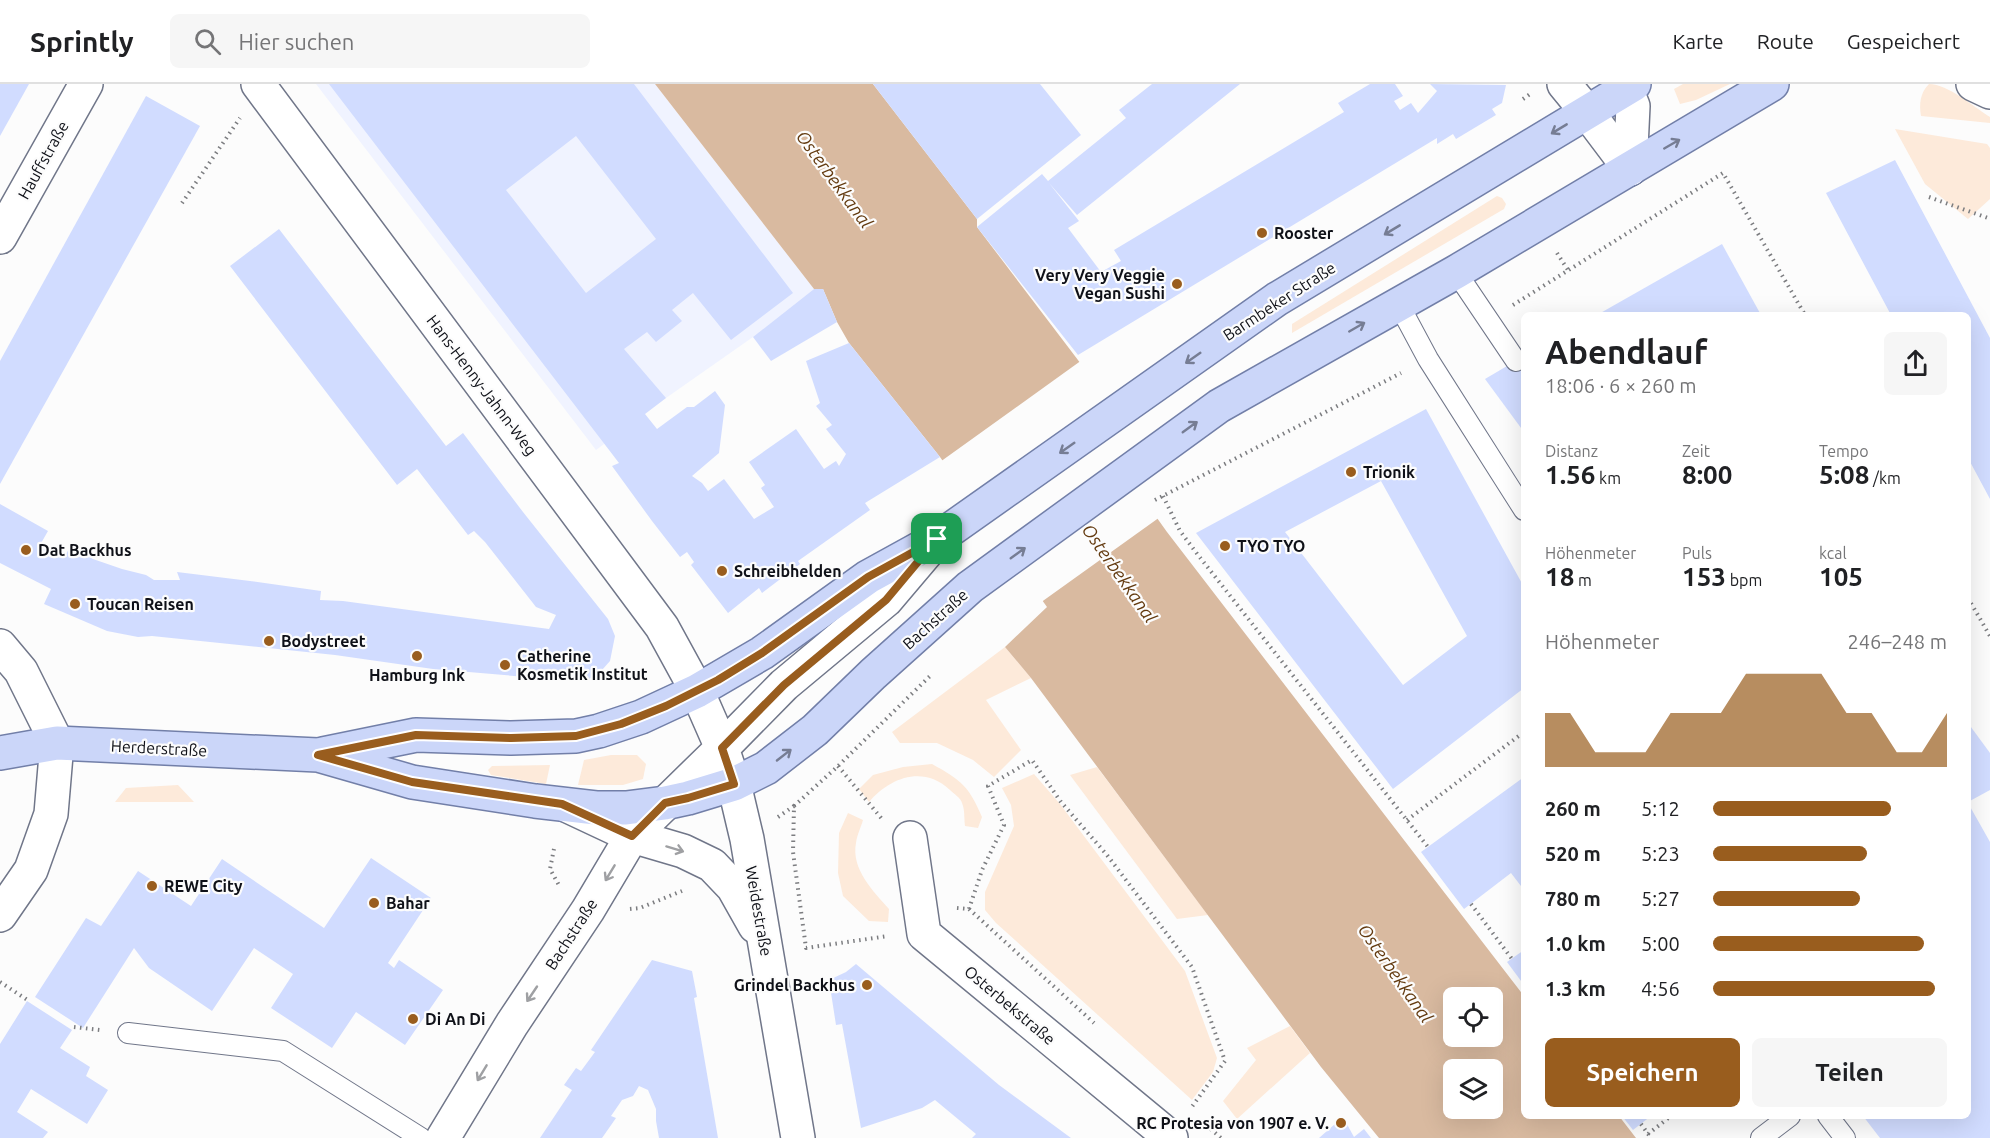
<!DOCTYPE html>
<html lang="de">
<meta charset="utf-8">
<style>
:root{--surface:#fff;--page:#f6f6f6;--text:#202124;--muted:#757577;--line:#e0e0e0;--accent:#995d1e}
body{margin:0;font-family:Ubuntu,sans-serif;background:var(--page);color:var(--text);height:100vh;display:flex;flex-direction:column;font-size:22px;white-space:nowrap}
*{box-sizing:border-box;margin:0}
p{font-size:20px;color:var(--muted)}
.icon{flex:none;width:33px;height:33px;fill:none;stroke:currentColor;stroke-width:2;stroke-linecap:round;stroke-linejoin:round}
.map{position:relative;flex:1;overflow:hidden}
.side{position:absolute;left:1521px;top:228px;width:450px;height:807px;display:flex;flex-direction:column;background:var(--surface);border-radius:9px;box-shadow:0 6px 24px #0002}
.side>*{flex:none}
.controls{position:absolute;left:1443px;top:903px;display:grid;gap:12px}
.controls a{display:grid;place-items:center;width:60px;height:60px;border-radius:9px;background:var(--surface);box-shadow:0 6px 24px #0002;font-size:30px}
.pin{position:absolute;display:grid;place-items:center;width:51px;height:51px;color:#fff;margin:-26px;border-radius:12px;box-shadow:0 3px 9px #0006}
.round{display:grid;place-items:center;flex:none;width:63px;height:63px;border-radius:9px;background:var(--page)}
.overview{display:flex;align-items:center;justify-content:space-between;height:102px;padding:0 24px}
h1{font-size:33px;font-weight:700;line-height:45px}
.figures{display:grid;grid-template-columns:repeat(3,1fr);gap:9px;height:102px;padding:6px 24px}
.figures div{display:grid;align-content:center}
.figures b{font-size:26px;font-weight:700}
.figures small{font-size:16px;font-weight:400}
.figures p{font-size:16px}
.chart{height:168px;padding:12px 24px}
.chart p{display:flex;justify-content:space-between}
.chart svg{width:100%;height:108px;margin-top:6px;fill:var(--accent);opacity:.7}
.cta{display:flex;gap:12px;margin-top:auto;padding:12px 24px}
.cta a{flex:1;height:69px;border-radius:9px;background:var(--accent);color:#fff;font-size:24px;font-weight:700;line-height:69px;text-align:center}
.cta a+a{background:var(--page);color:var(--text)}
ul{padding:0 24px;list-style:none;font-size:20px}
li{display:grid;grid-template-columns:96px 72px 1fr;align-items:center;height:45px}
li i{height:15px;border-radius:8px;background:var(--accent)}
header{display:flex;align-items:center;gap:36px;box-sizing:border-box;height:84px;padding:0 30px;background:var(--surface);border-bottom:2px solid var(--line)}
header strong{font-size:28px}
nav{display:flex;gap:33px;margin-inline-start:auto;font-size:21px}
.search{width:420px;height:54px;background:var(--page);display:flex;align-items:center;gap:15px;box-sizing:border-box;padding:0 21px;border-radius:9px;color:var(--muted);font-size:22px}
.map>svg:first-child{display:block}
</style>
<header>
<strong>Sprintly</strong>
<div class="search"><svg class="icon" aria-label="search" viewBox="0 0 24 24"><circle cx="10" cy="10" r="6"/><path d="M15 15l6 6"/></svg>Hier suchen</div>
<nav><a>Karte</a><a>Route</a><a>Gespeichert</a></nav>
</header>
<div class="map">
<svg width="1990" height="1054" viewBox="0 0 1990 1054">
<rect width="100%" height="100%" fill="#fcfcfc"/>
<!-- built -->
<path fill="#f0f3ff" d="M316,0H655L814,205L753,253L666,314L596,366Z"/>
<!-- green -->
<g fill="#fdeada">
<path d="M1683,0H1730L1696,16L1680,20L1674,5Z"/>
<path d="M1929,0C1948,0 1974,23 1990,33V39L1921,32C1919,20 1920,9 1929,0Z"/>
<path d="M1895,45L1987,60L1990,64V115L1968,135L1925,100Z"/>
<path d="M1497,112L1502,114L1506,120L1504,125L1292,249V240Z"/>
<path d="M1005,563L1031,594L986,616L1021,666L994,693L973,676L937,659H900L892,648Z"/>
<path d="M611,671H637L646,680L643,695L623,701H578L584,676Z"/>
<path d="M932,680C961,696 969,702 982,733L978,744L965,742C964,735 965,726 962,719C961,714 954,710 950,706C924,681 890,693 869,718L859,705L873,691L903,683Z"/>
<path d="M550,681L546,700L491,691L488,686L492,682Z"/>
<path d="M1097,683L1208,831L1177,835L1070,691Z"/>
<path d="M1034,690L1060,720L1185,887L1217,974L1213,988L1192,1016L996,839L985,826V808L1014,742L1011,721L1002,704Z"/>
<path d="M178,701L194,718H115L126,704Z"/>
<path d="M848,729L863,736C861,743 857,751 856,759C851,785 873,807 889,825L888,838L869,837L843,812L838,789L839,749Z"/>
<path d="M1290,942L1310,969L1237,1035L1223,1017L1256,976L1247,964Z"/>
</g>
<!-- water -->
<path fill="#d9baa0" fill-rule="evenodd" d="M655,0H873L977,135V143L1081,280L1060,298L1167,448L1524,912V1032H1619L1636,1054H1379L1321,983L1031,594L1005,563L1047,523L940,373L849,259L837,238L823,205H814ZM1454,914H1492V952H1454ZM1454,986H1492V1024H1454Z"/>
<!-- pier -->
<path fill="#fcfcfc" d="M1082,276L1084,282L1064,298L1160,433L1040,519L940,378Z"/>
<!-- building -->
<g fill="#d1dcff" fill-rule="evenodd">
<path d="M0,0H29L0,52Z"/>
<path d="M329,0H634L793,209L731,256L693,209L672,226L682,237L656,258L647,248L624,265L666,314L645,330L657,345L687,323H694L715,307L725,321L719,369L692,392L702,399L708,407L724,395L754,435L774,423L761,404L765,401L749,378L796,345L824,385L836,377L839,382L846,370L826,345L832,341L816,322L820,319L806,277L849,259L940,373L865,419L870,426L798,477L800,480L762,509L759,504L728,529L691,481L694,478L687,468L680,473L652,437L612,382L619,379ZM576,52L656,155L586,209L506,106Z"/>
<path d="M873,0H1040L1081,51L977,135Z"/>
<path d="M1152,0H1240L1077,131L1049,99L1079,137L1068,144L1101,188L1121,177L1114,166L1344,28L1338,19L1370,0H1395L1403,12L1394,17L1400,26L1411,19L1418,29L1437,7L1430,0L1506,1L1502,19L1492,25L1496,31L1456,55L1453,50L1437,60V54L1078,271L977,143L1042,90L1048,97L1126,34L1119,26Z"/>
<path d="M146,12L200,42L0,400V277Z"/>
<path d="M1895,76L1990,254V415L1968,374V231H1891L1826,109Z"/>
<path d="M279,145L446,362L463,349L523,428L608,535L615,552L610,577L602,586L589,595L573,597L433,585L335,571L152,552L138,553L107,547L44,520L51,505L0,479V420L48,447L40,461L65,472L70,463L93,475L122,485L146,491L154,496H180L177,488L250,497L321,507L320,516L343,517L549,545L556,531L536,523L485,458L474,447L468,451L417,385L397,401L230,182Z"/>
<path d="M1722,160L1761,231H1597L1611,223Z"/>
<path d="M814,205H823L837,238L771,277L753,253Z"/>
<path d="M1524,272V348L1485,295Z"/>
<path d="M1426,325L1524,503V604L1393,705L1196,449ZM1381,397L1467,552L1403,601L1285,448Z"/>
<path d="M1968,639L1990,669V706L1968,718Z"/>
<path d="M1524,693V806L1511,789L1464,825L1421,768Z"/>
<path d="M1968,719L1990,758V1054H1880L1863,1032H1968Z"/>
<path d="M371,774L431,814L388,879L394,884L399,876L443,906L405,961L356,928L332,964L271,924L293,890L254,864L212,927L149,884L134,864L83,944L35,913L86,834L101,842L138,787L191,822L222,775L324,844Z"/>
<path d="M1524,866V901L1507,878Z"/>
<path d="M652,876L692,887L697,913L694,914L718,1054H659L656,1037V1025L648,1006L639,1002L633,1012L622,1016L611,1032L616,1034L602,1054H540L572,1006L564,1001L576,984L581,987L595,968L591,966Z"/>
<path d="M856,880L999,1001L1071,1054H972L976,1050L935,1016L922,1024L861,1044L842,940L836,941L829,896L846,888Z"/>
<path d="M27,917L72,946L60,964L90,983L86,992L108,1006L87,1040L31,1005L17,1028L48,1048L43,1054H0V960Z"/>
<path d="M1622,1032H1651L1633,1046Z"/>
<path d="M1343,1033L1354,1053L1364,1045L1371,1054H1319Z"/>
</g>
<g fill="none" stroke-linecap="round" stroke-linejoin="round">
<defs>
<g id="service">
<path d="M1456,188L1516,277"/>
<path d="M1398,219L1428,275L1524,426"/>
<path d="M128,949L283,967L421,1054"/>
<path d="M1828,1032L1845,1054"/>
<path d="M1761,1054L1790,1032"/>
</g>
<g id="minor">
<path d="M258,0L662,543L697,607L722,664L632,752L588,826L512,940L443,1054"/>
<path d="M0,153L86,0"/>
<path d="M0,562L21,587L57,659L51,730L31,786L0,831"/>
<path d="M910,754L924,850L1171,1054"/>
</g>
<g id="tertiary">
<path d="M1564,0L1587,28L1630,85"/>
<path d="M1624,0L1633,22L1630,85"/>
<path d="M1973,0L1990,8"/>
<path d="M566,721L632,752L683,767L712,781L733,803L755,842"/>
<path d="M798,1054L747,755L734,700L722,664L784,601L886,516L936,457"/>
</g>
<g id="primary">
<path d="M0,669L57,659L318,671L412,698L535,717L596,724H626L665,719L688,714L734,700L766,684L815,646L873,590L970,503L1219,322L1456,188L1772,0"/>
<path d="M323,670L416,651L511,654L576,652L599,647L641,633L697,607L762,569L868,493L937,455L1277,215L1634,0"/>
</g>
</defs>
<!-- service casing -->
<use href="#service" stroke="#707689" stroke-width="22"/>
<!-- minor casing -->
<use href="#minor" stroke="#707689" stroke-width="36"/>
<!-- tertiary casing -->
<use href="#tertiary" stroke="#707689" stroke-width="36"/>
<!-- primary casing -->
<use href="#primary" stroke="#727fa8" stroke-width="36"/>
<!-- path -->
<g stroke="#7c7d80" stroke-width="4" stroke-dasharray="1.5 4.5" stroke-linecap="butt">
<path d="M1523,15L1530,10"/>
<path d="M1929,113L1988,134"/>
<path d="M182,119L240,34"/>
<path d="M1557,169L1568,186"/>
<path d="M1513,221L1723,89L1805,231"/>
<path d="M1163,412L1180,447L1198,471L1428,763"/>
<path d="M1155,416L1401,289"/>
<path d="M1968,514L1990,552"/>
<path d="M838,682L882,735"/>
<path d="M794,722L838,682L930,592"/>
<path d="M778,733L794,722L793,768L806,864L888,852"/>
<path d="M1407,736L1524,648"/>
<path d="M554,765L550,785L560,803"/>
<path d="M1471,820L1512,875"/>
<path d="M957,824L969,825L1094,939"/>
<path d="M630,825L640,824L682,807"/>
<path d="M969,825L982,786L1004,741L988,702L1032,676L1061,718L1107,771L1192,883L1225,977L1191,1024"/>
<path d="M0,898L29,917"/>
<path d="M74,943L100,946"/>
<path d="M1641,1040L1651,1054"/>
<path d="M1206,1041L1221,1054"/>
<path d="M1648,1050L1671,1032"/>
</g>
<!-- service -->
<use href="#service" stroke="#fff" stroke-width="20"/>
<!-- minor -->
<use href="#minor" stroke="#fff" stroke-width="33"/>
<!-- tertiary -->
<use href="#tertiary" stroke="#fff" stroke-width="33"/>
<!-- primary -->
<use href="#primary" stroke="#cbd6f9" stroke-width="33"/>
</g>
<!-- one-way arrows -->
<defs><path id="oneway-shaft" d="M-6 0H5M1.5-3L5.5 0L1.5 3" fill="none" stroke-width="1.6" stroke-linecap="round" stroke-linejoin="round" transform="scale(1.5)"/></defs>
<g stroke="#767d94">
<use href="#oneway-shaft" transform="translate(1559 45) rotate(149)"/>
<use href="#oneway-shaft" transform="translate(1672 60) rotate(-30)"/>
<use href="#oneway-shaft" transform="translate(1392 146) rotate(149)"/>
<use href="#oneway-shaft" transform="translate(1357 243) rotate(-30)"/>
<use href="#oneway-shaft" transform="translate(1193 274) rotate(145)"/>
<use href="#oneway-shaft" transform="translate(1190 343) rotate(-36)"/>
<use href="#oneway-shaft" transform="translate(1067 364) rotate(145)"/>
<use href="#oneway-shaft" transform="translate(1018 469) rotate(-36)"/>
<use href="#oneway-shaft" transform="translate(784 671) rotate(-38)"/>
</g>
<g stroke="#9fa0a3">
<use href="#oneway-shaft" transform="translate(675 765) rotate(17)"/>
<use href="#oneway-shaft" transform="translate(610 789) rotate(121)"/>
<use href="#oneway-shaft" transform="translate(532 910) rotate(124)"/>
<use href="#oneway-shaft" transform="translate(482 989) rotate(121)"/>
</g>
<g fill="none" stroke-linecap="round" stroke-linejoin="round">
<defs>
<path id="route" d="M937,455L886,516L784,601L722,664L734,700L688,714L665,719L632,752L562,720L412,698L318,671L416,651L511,654L576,652L621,640L666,622L718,596L762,569L868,493Z"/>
</defs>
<!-- route casing -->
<use href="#route" stroke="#fff" stroke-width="12"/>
<!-- route -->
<use href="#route" stroke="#995d1e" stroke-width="8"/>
</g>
<!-- markers -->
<g fill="#995d1e" stroke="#fcfcfc" stroke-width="2">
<circle cx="1262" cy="149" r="6"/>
<circle cx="1177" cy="200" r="6"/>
<circle cx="1351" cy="388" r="6"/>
<circle cx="1225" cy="462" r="6"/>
<circle cx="26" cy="466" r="6"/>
<circle cx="722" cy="487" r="6"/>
<circle cx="75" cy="520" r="6"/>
<circle cx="269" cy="557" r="6"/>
<circle cx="417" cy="572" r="6"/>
<circle cx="505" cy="581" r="6"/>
<circle cx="152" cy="802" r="6"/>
<circle cx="374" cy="819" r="6"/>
<circle cx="867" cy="901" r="6"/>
<circle cx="413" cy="935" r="6"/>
<circle cx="1341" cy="1039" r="6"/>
</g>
<g text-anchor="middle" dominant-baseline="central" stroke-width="4.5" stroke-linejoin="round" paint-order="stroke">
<!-- street labels -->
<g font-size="16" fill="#0f1118" stroke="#fcfcfc">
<text transform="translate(43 76) rotate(-61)">Hauffstraße</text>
<text transform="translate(1279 217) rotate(-33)">Barmbeker Straße</text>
<text transform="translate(482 301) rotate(53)">Hans-Henny-Jahnn-Weg</text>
<text transform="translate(935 535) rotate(-42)">Bachstraße</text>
<text transform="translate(159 664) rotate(3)">Herderstraße</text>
<text transform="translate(759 827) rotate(80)">Weidestraße</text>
<text transform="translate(571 850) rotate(-57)">Bachstraße</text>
<text transform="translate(1010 921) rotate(40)">Osterbekstraße</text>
</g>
<!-- poi labels -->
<g font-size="16" font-weight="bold" fill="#0f1118" stroke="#fcfcfc" text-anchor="start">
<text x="1274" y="149">Rooster</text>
<text x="1165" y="191" text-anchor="end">Very Very Veggie<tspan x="1165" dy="18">Vegan Sushi</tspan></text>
<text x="1363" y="388">Trionik</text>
<text x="1237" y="462">TYO TYO</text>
<text x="38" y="466">Dat Backhus</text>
<text x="734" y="487">Schreibhelden</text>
<text x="87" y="520">Toucan Reisen</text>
<text x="281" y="557">Bodystreet</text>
<text x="517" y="572">Catherine<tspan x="517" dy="18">Kosmetik Institut</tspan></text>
<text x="417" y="591" text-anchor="middle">Hamburg Ink</text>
<text x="164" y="802">REWE City</text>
<text x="386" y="819">Bahar</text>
<text x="855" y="901" text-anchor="end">Grindel Backhus</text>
<text x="425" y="935">Di An Di</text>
<text x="1329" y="1039" text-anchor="end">RC Protesia von 1907 e. V.</text>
</g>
<!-- water labels -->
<g font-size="18" font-style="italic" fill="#633a0f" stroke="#fcfcfc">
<text transform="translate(835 95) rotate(54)">Osterbekkanal</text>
<text transform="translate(1120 489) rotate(55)">Osterbekkanal</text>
<text transform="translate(1396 889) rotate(55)">Osterbekkanal</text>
</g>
</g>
</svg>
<div class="controls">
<a><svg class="icon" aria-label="locate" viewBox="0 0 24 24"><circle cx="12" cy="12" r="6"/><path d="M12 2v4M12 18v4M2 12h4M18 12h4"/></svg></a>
<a><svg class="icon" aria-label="layers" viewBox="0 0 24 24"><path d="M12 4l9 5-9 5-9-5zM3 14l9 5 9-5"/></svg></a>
</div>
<div class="pin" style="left:937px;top:455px;background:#1e9e55"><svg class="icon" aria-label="arrive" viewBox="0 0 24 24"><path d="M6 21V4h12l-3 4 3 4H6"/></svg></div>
<section class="side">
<div class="overview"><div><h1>Abendlauf</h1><p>18:06 · 6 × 260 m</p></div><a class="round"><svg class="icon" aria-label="share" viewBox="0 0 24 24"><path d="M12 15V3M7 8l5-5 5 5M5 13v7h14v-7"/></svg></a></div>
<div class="figures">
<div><p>Distanz</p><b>1.56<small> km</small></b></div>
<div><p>Zeit</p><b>8:00</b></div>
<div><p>Tempo</p><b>5:08<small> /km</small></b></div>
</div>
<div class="figures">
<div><p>Höhenmeter</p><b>18<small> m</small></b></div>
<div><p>Puls</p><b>153<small> bpm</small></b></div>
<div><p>kcal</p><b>105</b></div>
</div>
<div class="chart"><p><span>Höhenmeter</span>246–248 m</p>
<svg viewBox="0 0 160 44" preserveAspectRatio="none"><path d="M0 44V22L10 22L20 38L30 38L40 38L50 22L60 22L70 22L80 6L90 6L100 6L110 6L120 22L130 22L140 38L150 38L160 22V44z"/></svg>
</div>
<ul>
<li><b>260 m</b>5:12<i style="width:76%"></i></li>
<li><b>520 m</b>5:23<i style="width:66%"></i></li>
<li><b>780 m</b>5:27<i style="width:63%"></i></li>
<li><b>1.0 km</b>5:00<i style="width:90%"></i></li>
<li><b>1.3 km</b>4:56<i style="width:95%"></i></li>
</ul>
<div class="cta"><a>Speichern</a><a>Teilen</a></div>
</section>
</div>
